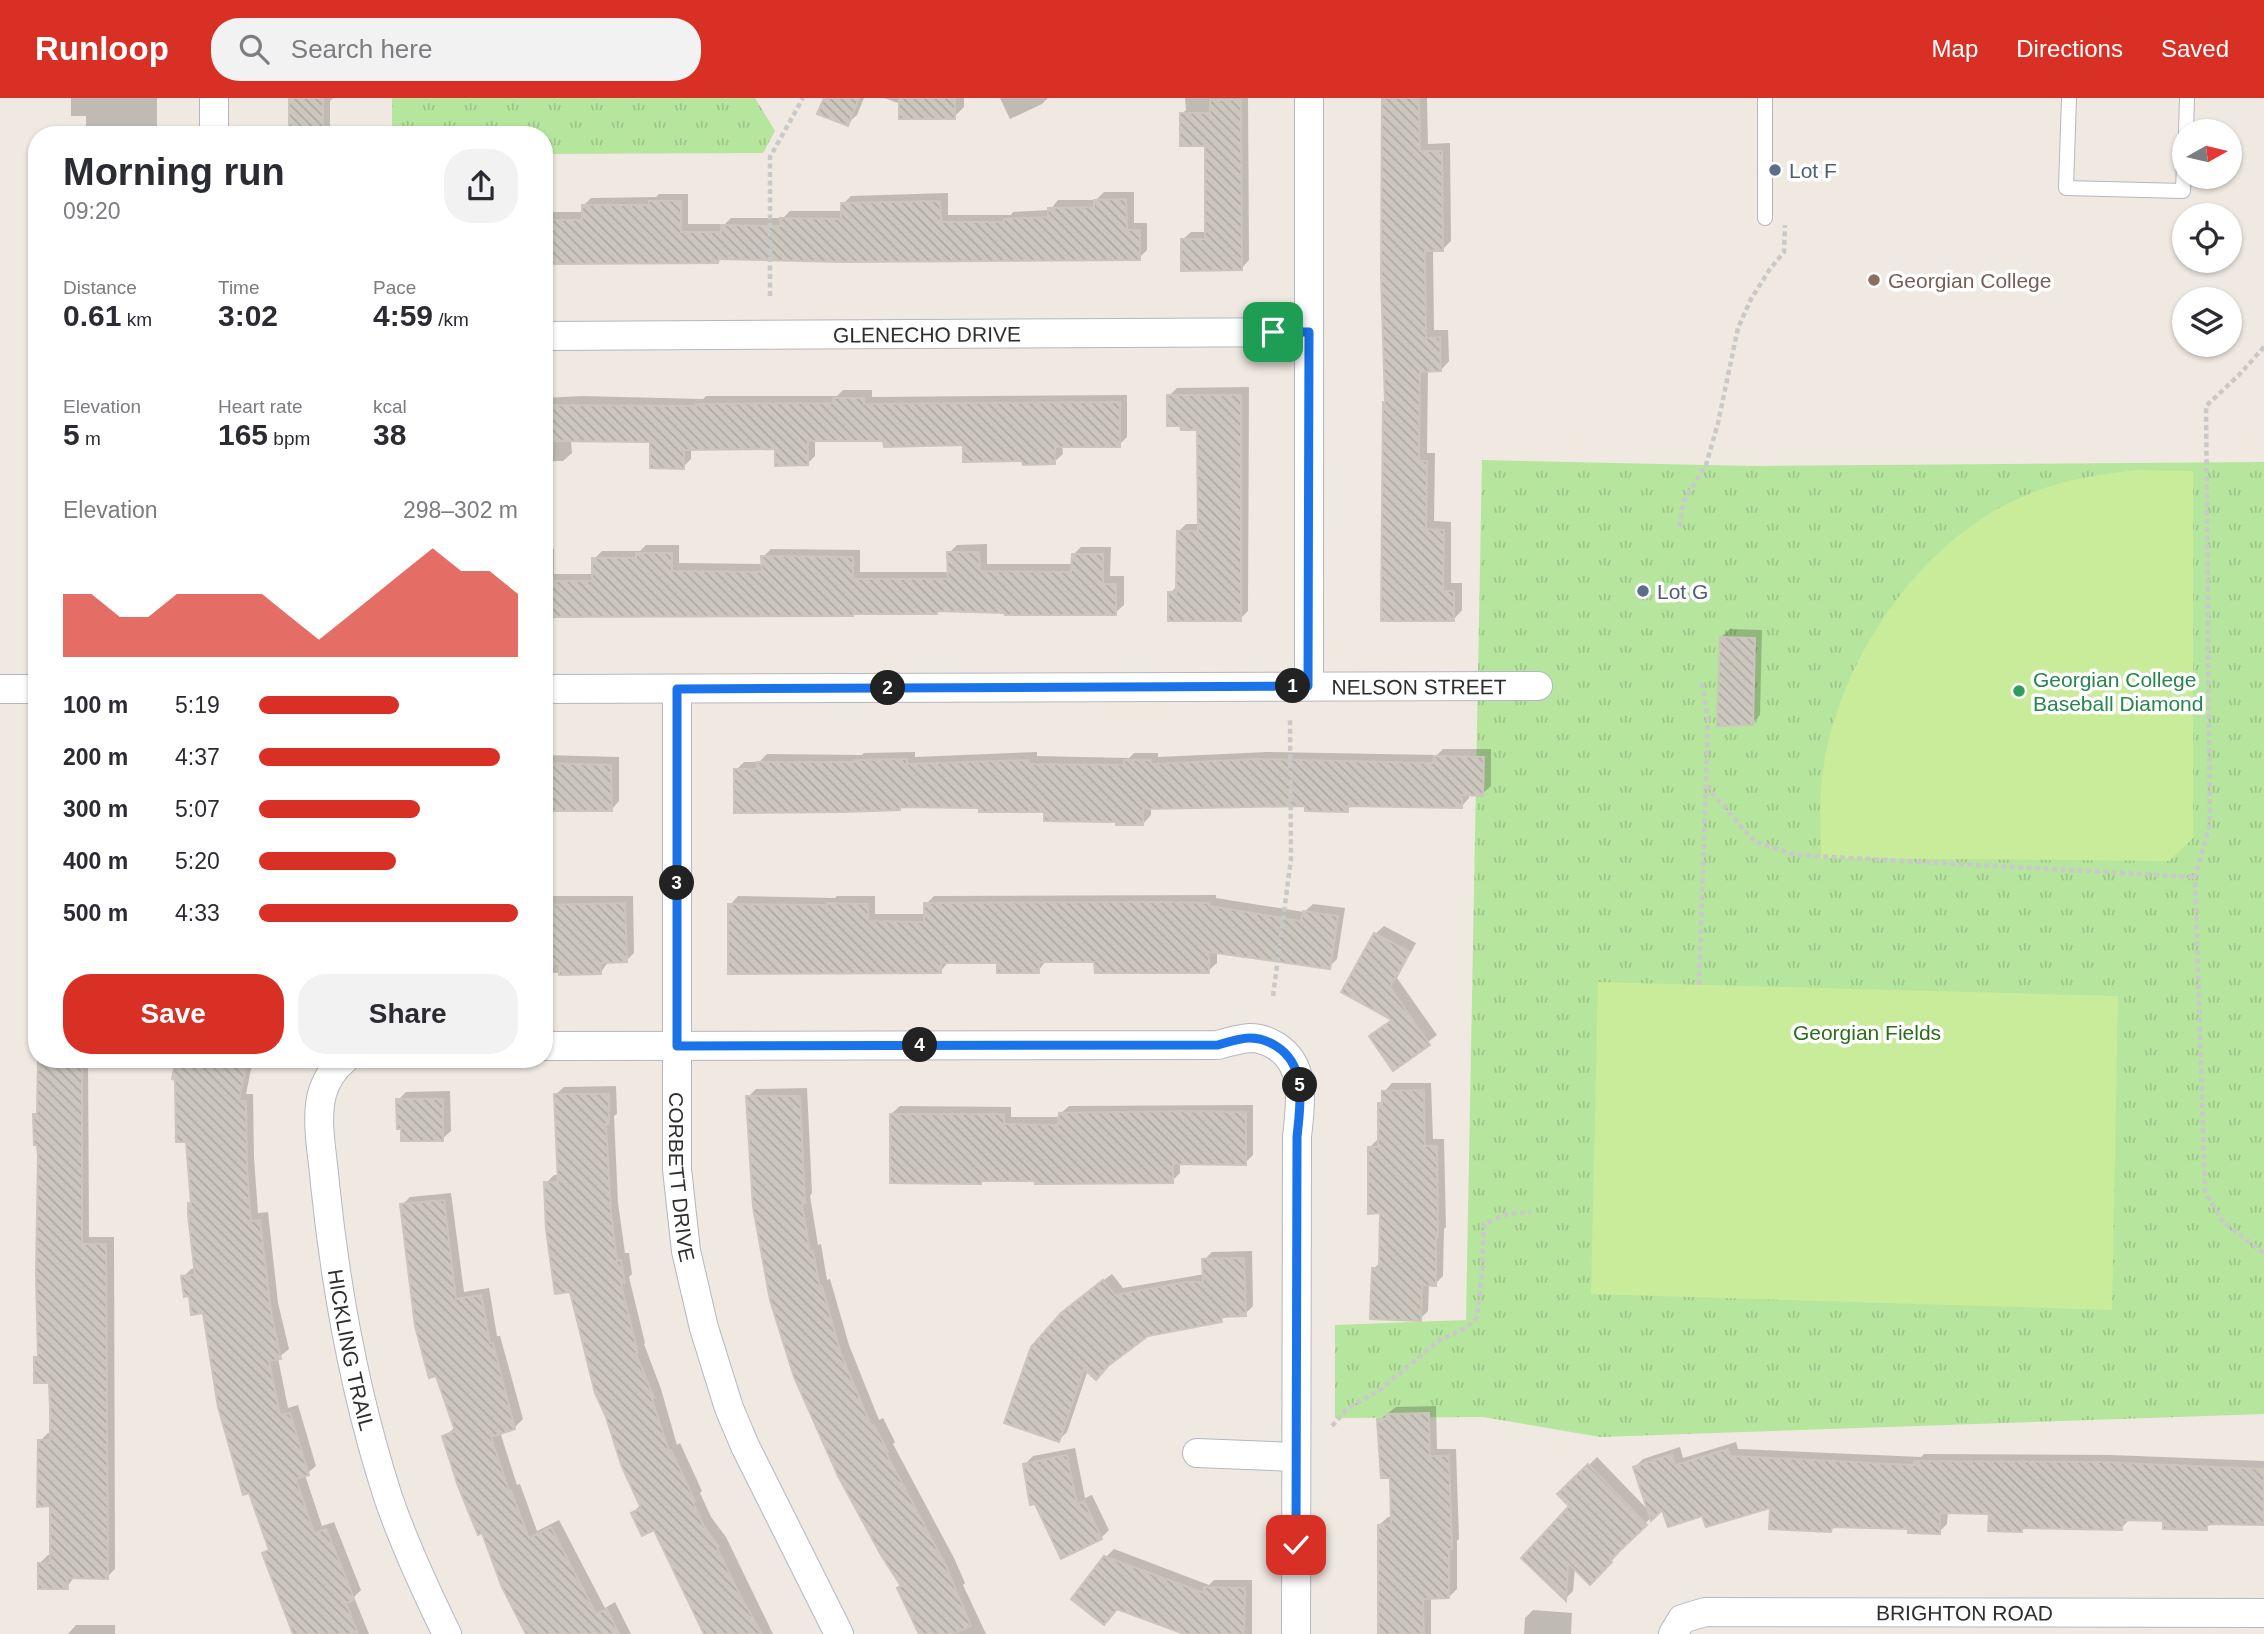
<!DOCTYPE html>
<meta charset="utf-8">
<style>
:root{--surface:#fff;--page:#f2f2f3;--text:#2b2b33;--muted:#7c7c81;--accent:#d93025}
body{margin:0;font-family:Helvetica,sans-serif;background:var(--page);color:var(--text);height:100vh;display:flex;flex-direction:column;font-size:26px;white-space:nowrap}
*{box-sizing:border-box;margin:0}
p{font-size:23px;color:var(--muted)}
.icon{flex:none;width:38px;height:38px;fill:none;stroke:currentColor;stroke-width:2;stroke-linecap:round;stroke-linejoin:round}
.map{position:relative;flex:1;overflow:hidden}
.sheet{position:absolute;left:28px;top:28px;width:525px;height:942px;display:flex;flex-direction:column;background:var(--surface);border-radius:28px;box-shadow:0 2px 5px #0004}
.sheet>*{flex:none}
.needle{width:46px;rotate:82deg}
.buttons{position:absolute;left:2172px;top:21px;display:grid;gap:14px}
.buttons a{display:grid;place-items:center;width:70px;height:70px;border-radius:50%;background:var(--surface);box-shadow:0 2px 5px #0004;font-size:35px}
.pin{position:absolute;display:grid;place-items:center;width:60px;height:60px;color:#fff;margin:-30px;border-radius:14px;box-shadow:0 4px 10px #0006}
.km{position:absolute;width:35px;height:35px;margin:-18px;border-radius:50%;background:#222;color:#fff;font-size:19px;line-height:35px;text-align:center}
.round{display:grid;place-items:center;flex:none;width:74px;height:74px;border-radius:28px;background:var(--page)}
.summary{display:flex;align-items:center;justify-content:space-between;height:119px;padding:0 35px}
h1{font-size:38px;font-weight:600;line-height:52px}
.metrics{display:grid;grid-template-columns:repeat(3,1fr);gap:10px;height:119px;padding:7px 35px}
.metrics div{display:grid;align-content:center}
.metrics b{font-size:30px;font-weight:600}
.metrics small{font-size:19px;font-weight:400}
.metrics p{font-size:19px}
.chart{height:196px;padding:14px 35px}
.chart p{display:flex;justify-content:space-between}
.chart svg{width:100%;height:126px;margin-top:7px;fill:var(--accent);opacity:.7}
.primary-button{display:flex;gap:14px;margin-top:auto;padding:14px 35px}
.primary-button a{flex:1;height:80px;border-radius:28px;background:var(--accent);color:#fff;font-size:28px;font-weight:600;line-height:80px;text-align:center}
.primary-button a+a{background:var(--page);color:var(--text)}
ul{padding:0 35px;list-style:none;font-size:23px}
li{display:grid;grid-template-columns:112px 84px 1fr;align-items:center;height:52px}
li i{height:18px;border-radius:9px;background:var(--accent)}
header{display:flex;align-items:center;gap:42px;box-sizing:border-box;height:98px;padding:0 35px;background:var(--accent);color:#fff}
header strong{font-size:33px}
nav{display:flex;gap:38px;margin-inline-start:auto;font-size:24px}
.search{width:490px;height:63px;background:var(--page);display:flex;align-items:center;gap:18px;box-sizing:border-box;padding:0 24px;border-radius:28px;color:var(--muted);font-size:26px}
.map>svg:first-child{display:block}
</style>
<header>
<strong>Runloop</strong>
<div class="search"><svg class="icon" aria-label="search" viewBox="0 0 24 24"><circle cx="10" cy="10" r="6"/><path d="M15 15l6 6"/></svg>Search here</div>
<nav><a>Map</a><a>Directions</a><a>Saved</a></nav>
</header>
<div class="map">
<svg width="2264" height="1536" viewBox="0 0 2264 1536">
<defs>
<pattern id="park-tufts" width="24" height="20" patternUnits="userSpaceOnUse" patternTransform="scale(1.75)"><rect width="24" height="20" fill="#b6e59e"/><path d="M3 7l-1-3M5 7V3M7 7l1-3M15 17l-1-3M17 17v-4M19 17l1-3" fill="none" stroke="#9dc588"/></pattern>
<pattern id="building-back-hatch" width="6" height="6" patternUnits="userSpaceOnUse" patternTransform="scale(1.75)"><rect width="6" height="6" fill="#cbc7bf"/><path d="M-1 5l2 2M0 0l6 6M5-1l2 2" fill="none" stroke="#afaba4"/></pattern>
</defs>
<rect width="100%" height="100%" fill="#efe9e1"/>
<!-- park -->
<g fill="url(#park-tufts)">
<path d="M392,0H755L775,33L763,55L544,56V37H392Z"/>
<path d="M1482,362L1753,368L2264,364V1316L1600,1339L1483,1319L1335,1320V1227L1466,1222Z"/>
</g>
<!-- pitch -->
<g fill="#c9ec9a">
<path d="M2138,372L2193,373V740L2169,763L1821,760C1821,737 1819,713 1821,691C1830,574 1915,444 2024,398C2061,382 2099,376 2138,372Z"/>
<path d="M1598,884L2118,898L2112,1212L1591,1196Z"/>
</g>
<!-- shadow -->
<g fill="#0003">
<path d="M71,0H157V37H86V18H71Z"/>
<path d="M288,0H333L330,3V37H291V4H288Z"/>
<path d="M826,0H864L857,17L847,26Z"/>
<path d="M884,0H964V9L954,19L901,6Z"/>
<path d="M1000,0H1048L1042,6L1010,21Z"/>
<path d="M1185,0H1248L1249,162L1241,171L1182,142L1191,134H1207L1206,46L1182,16L1186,12Z"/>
<path d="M1384,0H1427L1428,46L1450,45L1451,143L1443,151H1433L1434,232H1448L1449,263L1441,272H1428L1427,355H1435L1434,423L1451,424V485H1462V512L1454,521H1383L1387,302Z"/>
<path d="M1104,94H1134V125H1147V152L1139,160H722L718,164L544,163V114H583V108L591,100L656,99L659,96H688V126H725L731,120H783L790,113H843V106L851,98L948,95V117H1011L1013,114L1050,112L1058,102H1096Z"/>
<path d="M1249,289L1248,513L1240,521L1170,495L1178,487V434L1186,426H1199V330L1169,298L1177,290Z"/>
<path d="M843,292H872V299L1127,297V339L1119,347H1062L1063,356L1054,364L965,362V345L885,341H815V358L807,366L776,349L691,350V361L683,369L652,342H571L572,355L563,363H544V300L581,298L703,301L706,298H837Z"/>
<path d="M987,446V466H1073V457L1081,449H1111L1110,478H1124V507L1115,515L939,511L936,514L544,517V451H554V476H594V461L602,453H640L646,447H679V465L763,466V459L771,451L860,452V474H950L949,455L957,447Z"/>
<path d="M1730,531L1762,532L1760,617L1752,625L1721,539Z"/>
<path d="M1443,651H1491V688L1482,696H1469V700L1461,709L1353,706L1347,712L1307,706L1151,709V717L1143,726L1046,712L902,707L900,710L736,672L744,664H759L767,656L862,657L864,655L915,654V659L1037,654V658L1129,660L1134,655H1158V659L1267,654L1437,657Z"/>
<path d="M544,657L619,659V703L611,712L544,711Z"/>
<path d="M37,666V713H29V674Z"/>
<path d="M1216,797V800L1304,814L1313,806L1345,810L1337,861L1329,869L1217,853V865L1208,873L1096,862L1046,863L1038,873L999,863H949L940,874L730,807L738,798L835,800L837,798H875V816H926V806L934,798Z"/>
<path d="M544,798H633L634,855L626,863H609L601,874L544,875Z"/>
<path d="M1384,828L1416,845L1397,880L1437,937L1394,970L1371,939L1393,921L1343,894L1375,836Z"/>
<path d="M39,961H88L89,1139H114L115,1471L107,1479L75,1478L67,1489L40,1465L48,1457H52L51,1407L40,1343L48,1335H52L51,1283L36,1260L40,1256V1058L35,1017L39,1013Z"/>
<path d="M178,961H253L246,996H253L254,1060L258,1115L268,1114L278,1205L289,1251L278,1260L288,1310L298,1307L316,1368L305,1377L322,1428L334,1424L361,1492L354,1499L369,1536H294L264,1456L270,1450L205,1213L190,1197L183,1179L191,1171L196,1170L190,1106L193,1103L188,1042L177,980H174Z"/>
<path d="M1392,985H1431L1433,1041H1444L1446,1129L1444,1131L1443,1178L1435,1186H1429L1428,1213L1420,1221L1373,1171L1381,1164V1114L1370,1049L1378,1041L1379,1006L1384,1001V994Z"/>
<path d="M616,988L617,1016L614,1018L618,1105L625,1155H629L632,1176L629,1179L645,1245L644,1246L661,1291L677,1347L680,1345L702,1393L700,1395L711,1419L726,1439L773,1536H706L654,1430L633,1415L641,1406L546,1085L554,1077H559L555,997L564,989Z"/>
<path d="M807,990L812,1095L810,1098L818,1147L821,1146L827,1182L830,1181L849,1247L879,1322L883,1320L895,1344L893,1346L954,1460L965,1485L963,1487L986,1536H921L902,1487L748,999L756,991Z"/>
<path d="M450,993L451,1033L442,1041L403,1029L398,1002L406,994Z"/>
<path d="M1253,1007V1057L1245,1065L1180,1064V1075L1172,1083L983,1081L980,1085L891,1016L900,1008L1011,1009V1019H1060V1016L1069,1008Z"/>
<path d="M451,1095L464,1194L489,1190L497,1238H500L523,1321L515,1329L500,1334L517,1387L520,1386L537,1433L559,1422L605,1510L615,1504L631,1536H529L444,1338L456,1329L402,1107L410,1099Z"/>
<path d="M1252,1153L1253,1208L1245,1216L1227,1217L1221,1222L1147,1236L1088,1272L1067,1334L1059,1342L1071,1207L1112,1176L1123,1190L1205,1176L1204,1162L1212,1154Z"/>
<path d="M1436,1308L1437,1351H1456L1459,1441L1457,1443V1491L1449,1499H1431V1536H1380L1379,1427L1388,1419H1392V1378L1379,1322L1396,1309Z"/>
<path d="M1736,1344L1738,1351L1921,1359L1924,1356L2111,1357L2264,1363V1425H2211L2206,1430L2165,1422H2129L2121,1430L2024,1428L2021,1432L1990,1414L1948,1413L1947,1426L1939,1434L1910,1429L1836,1427L1831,1432L1772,1408L1703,1416L1663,1408L1617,1453L1619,1455L1590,1485L1575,1470L1573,1493L1566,1500L1524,1460L1572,1408L1560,1396L1597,1359L1650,1414L1635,1369L1643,1361L1680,1349L1683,1360Z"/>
<path d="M1075,1350L1085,1400L1092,1397L1109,1432L1101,1440L1025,1366L1033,1358Z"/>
<path d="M1114,1451L1209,1487L1214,1482H1252V1536H1189L1106,1459Z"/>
<path d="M1533,1512L1572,1515L1571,1536H1524L1525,1520Z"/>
<path d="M76,1527H115V1536H68Z"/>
</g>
<!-- building -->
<g fill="url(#building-back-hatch)" stroke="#cbc5ba" stroke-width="2">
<rect x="289" y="0" width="34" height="37"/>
<path d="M824,0H859L848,28L817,16Z"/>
<rect x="899" y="0" width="56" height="21"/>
<path d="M1382,0H1419L1420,53H1442L1443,153H1425L1426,240L1440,239L1441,273L1420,274L1419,363H1427L1426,431L1444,432L1443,493H1454V523H1381L1383,304H1385L1381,178Z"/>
<path d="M1210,2H1241L1242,172L1181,173V141H1205V48H1180V15H1210Z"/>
<path d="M1126,101L1127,132H1140V162L842,164L719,161L718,165L544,166V122H582V107H649V103H681V134H721V127L780,128V120L841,121V105L940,103L941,124H1004V121L1048,119V110L1094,109V102Z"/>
<path d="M1167,297H1241V523H1168V494H1176L1177,433H1198L1197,332H1181L1180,328H1167Z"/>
<path d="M833,300H864V306L1120,304V349H1055V366L1023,367L1022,363L963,364V347L884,349L883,343H808V367L775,368V351L684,352V371L650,370V344L544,343V307L696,308V306L833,305Z"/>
<path d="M947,454H979L980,473L1071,474L1072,456H1103V486H1116V517H1005V515L937,513V516H853V518L544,519V483H592V460H636V455H672V473L762,474L761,458L853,459V481H948Z"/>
<path d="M1720,539L1755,540L1753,627L1717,628Z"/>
<path d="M1434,658L1484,659L1483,698L1462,697V710L1348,708V714L1305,713V708L1143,711V727H1116V724L1044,723V714H979V710L900,709V712L842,714L734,715V671H757V664H854V662L907,661V666L1029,662V666L1124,667V662H1151V666L1258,661L1433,665Z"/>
<path d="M544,665L611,667L612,713H544Z"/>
<path d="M1160,804L1209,805V808L1301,823L1303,813L1338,818L1330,871L1209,854V875H1095L1094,864H1039V875H997V865H941V875L728,876V806L827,807V805L868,806V823L924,824V805Z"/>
<path d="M625,805L627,864L601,865V876L559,877V866H544V807Z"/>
<path d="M1374,835L1410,854L1390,889L1430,947L1393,973L1369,938L1392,922L1341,894Z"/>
<path d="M38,961H82V1146H106L108,1481L67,1480L68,1491H38V1465H50V1408L37,1409L38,1342H50V1308L49,1285H34V1259H38L36,1177L38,1058L37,1047H34L33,1016H37Z"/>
<path d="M176,961H248L239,1003H246L247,1069L251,1123L260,1122L271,1214L281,1261L269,1263L280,1317L290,1315L309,1377L296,1381L314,1435L326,1431L349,1487L354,1502L346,1505L358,1536H293L262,1455L269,1452L249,1395L243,1397L218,1309L203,1215L191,1217L189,1198L184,1199L181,1178L195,1177L188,1117V1105H191L186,1044H176L175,982L172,981Z"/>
<path d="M1424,992L1425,1048H1437L1438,1139H1436V1188L1422,1187L1421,1223L1370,1221L1372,1170H1379L1380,1115L1368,1116V1049H1378V1005H1382V993Z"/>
<path d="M554,996H609V1026H606L611,1114L617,1163L621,1162L625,1185L621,1186L638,1255H636L654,1300L652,1301L669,1353L671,1352L695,1403L693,1404L703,1427L719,1449L717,1450L741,1499L762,1536H704L654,1432L642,1438L631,1415L641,1410L622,1369L606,1319L595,1295L570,1194L555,1196L546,1131L544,1084H558Z"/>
<path d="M746,998H800L805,1105L802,1106L810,1154L813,1153L820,1189L822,1188L841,1256L871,1328L874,1327L888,1354L886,1355L946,1468L971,1528L953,1536H919L897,1490L901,1488L881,1457L838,1378L794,1279L770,1202L753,1109Z"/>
<path d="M396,1001H443V1043H401V1031H397Z"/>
<path d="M1184,1013L1246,1014V1067L1173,1066V1085L1035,1086V1083H981V1086L890,1085V1016H1004V1026L1058,1027L1059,1015Z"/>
<path d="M444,1102L456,1201L481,1197L490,1245H493L515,1331L491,1339L509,1393H511L529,1440L551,1429L596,1516L607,1511L619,1536H526L502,1489L482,1435L478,1437L458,1388L442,1338L455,1333L436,1278L429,1280L415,1228L400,1106Z"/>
<path d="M1244,1160L1246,1218L1221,1219L1222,1224L1148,1238L1108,1268L1096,1282L1084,1271L1059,1344L1004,1325L1031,1249L1061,1215L1103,1182L1115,1197L1186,1184H1203L1202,1161Z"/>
<path d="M1429,1315L1430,1358H1449L1452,1451H1449V1500L1423,1501L1424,1536H1378V1427L1391,1426L1390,1380H1381L1377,1321H1386V1316Z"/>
<path d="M1728,1351L1730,1358L1914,1367V1363L2102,1364L2264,1371V1427L2207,1426V1432L2163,1431V1423L2122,1422V1432L2022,1430V1434L1988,1433L1989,1416L1940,1415V1436L1908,1435V1431L1832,1429L1831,1434L1769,1431L1770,1410L1706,1429L1702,1418L1668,1429L1662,1412L1651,1423L1633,1369L1672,1356L1675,1367Z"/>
<path d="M1067,1357L1077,1407L1084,1403L1102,1441L1061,1461L1035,1406L1030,1407L1023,1366Z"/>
<path d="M1588,1366L1647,1427L1610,1462L1612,1464L1590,1487L1568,1465L1566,1503L1521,1460L1569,1408L1557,1396Z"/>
<path d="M1104,1458L1204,1495V1489L1245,1490L1244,1536H1184L1117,1511L1104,1527L1071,1501Z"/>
</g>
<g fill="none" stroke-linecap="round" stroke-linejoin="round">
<defs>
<g id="service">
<path d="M2069,0L2066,90L2183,93L2184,66"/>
<path d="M2186,33L2187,0"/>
<path d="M1765,120V0"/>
</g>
<g id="minor">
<path d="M214,0V37"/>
<path id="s1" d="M544,238L1309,234"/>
<path d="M1309,588V0"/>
<path d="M0,591H37"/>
<path id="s2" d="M544,591L1538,588"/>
<path id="s3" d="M677,591V1071L686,1153L704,1230L729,1310L745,1348L839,1536"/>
<path d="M544,948L1218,947C1228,944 1240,941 1250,940C1260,940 1268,943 1276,948C1308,968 1300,1008 1297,1039L1296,1536"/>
<path id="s4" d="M345,961C334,970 326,982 322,996C315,1024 323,1058 325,1086C336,1193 355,1297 388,1399C404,1446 425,1491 447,1536"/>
<path d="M1197,1355L1296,1359"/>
<path id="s5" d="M1673,1536L1682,1521L1705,1514L2264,1515"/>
</g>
</defs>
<!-- service casing -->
<use href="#service" stroke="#b4b7c1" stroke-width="16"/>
<!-- minor casing -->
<use href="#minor" stroke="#b4b7c1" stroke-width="30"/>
<!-- path -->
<g stroke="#c9c9c9" stroke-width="4.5" stroke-dasharray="5 3.5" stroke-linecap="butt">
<path d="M770,198V59L803,0"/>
<path d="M2264,249L2238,278L2206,308L2210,726L2195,779L2205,1094L2223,1124L2264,1155"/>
<path d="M1680,429L1683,404L1706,367L1718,325L1738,230L1751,201L1770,171L1784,154L1785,127"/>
<path d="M1706,688L1755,744L1796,757L2195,779"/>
<path d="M1699,887L1708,624L1702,584"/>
<path d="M1273,898L1291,761L1290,622"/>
<path d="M1332,1328L1347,1311L1381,1291L1438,1243L1466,1230L1477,1219L1482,1175L1484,1126L1507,1116L1531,1114"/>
</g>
<!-- service -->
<use href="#service" stroke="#fff" stroke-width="14"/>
<!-- minor -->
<use href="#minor" stroke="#fff" stroke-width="28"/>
</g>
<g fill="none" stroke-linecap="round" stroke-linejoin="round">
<defs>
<path id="route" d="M1273,234H1309L1308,588L677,591V948L1218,947C1228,944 1240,940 1250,940C1260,940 1268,943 1276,948C1308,968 1300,1008 1297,1039L1296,1447"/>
</defs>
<!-- route casing -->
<use href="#route" stroke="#fff" stroke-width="14"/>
<!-- route -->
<use href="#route" stroke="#1a73e8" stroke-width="9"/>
</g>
<!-- markers -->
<g fill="#5c6f8a" stroke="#fff" stroke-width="2.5">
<circle cx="1775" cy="72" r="7"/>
<circle cx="1643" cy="493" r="7"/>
</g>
<circle fill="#8d6e63" stroke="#fff" stroke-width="2.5" cx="1874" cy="182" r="7"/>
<circle fill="#2e9e5b" stroke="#fff" stroke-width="2.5" cx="2019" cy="593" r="7"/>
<g text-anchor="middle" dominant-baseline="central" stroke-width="7" stroke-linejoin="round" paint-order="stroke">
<!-- service labels -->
<g font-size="21" fill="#4e5e75" stroke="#fff" text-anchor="start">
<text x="1789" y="72">Lot F</text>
<text x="1657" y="493">Lot G</text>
</g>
<!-- education labels -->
<g font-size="21" fill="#785e54" stroke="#fff" text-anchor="start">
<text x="1888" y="182">Georgian College</text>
</g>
<!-- street labels -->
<g font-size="21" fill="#2e2e2e" stroke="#fff">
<text stroke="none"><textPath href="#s1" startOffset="383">GLENECHO DRIVE</textPath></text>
<text stroke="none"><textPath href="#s2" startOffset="875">NELSON STREET</textPath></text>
<text stroke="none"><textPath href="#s3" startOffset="488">CORBETT DRIVE</textPath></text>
<text stroke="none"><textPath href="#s4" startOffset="301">HICKLING TRAIL</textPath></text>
<text stroke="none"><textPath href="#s5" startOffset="301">BRIGHTON ROAD</textPath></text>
</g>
<!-- leisure labels -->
<g font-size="21" fill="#27864d" stroke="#fff" text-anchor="start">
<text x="2033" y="581">Georgian College<tspan x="2033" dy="24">Baseball Diamond</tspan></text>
</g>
<!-- park labels -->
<g font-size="21" fill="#2c6e1b" stroke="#fff">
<text x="1867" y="934">Georgian Fields</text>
</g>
</g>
</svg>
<div class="buttons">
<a><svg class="needle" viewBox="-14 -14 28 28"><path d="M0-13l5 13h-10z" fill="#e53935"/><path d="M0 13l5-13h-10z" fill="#7c7c81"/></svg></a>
<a><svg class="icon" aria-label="locate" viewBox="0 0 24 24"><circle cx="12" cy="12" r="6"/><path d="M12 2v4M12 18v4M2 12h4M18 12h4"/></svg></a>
<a><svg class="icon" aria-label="layers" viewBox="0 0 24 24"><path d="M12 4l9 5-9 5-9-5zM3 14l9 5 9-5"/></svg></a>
</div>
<div class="pin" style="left:1273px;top:234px;background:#1e9e55"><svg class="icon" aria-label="arrive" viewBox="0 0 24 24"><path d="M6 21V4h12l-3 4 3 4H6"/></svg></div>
<div class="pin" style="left:1296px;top:1447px;background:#d93025"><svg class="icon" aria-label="check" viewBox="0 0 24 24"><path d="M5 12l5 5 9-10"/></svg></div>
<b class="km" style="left:1293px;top:588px">1</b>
<b class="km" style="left:888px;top:590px">2</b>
<b class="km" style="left:677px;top:785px">3</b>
<b class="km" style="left:920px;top:947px">4</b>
<b class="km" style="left:1300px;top:987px">5</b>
<section class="sheet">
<div class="summary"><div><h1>Morning run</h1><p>09:20</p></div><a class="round"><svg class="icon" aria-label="share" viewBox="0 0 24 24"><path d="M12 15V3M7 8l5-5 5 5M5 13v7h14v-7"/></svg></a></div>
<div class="metrics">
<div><p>Distance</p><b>0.61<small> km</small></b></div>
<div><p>Time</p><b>3:02</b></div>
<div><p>Pace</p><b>4:59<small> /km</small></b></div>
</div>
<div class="metrics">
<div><p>Elevation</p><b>5<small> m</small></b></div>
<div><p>Heart rate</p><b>165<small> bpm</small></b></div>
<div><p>kcal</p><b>38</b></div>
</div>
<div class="chart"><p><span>Elevation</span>298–302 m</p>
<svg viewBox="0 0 160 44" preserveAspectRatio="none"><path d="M0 44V22L10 22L20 30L30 30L40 22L50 22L60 22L70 22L80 30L90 38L100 30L110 22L120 14L130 6L140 14L150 14L160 22V44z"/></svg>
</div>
<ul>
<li><b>100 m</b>5:19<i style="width:54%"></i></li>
<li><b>200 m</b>4:37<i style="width:93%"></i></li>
<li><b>300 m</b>5:07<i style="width:62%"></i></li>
<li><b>400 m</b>5:20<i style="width:53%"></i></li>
<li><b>500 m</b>4:33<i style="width:100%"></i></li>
</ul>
<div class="primary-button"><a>Save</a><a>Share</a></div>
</section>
</div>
